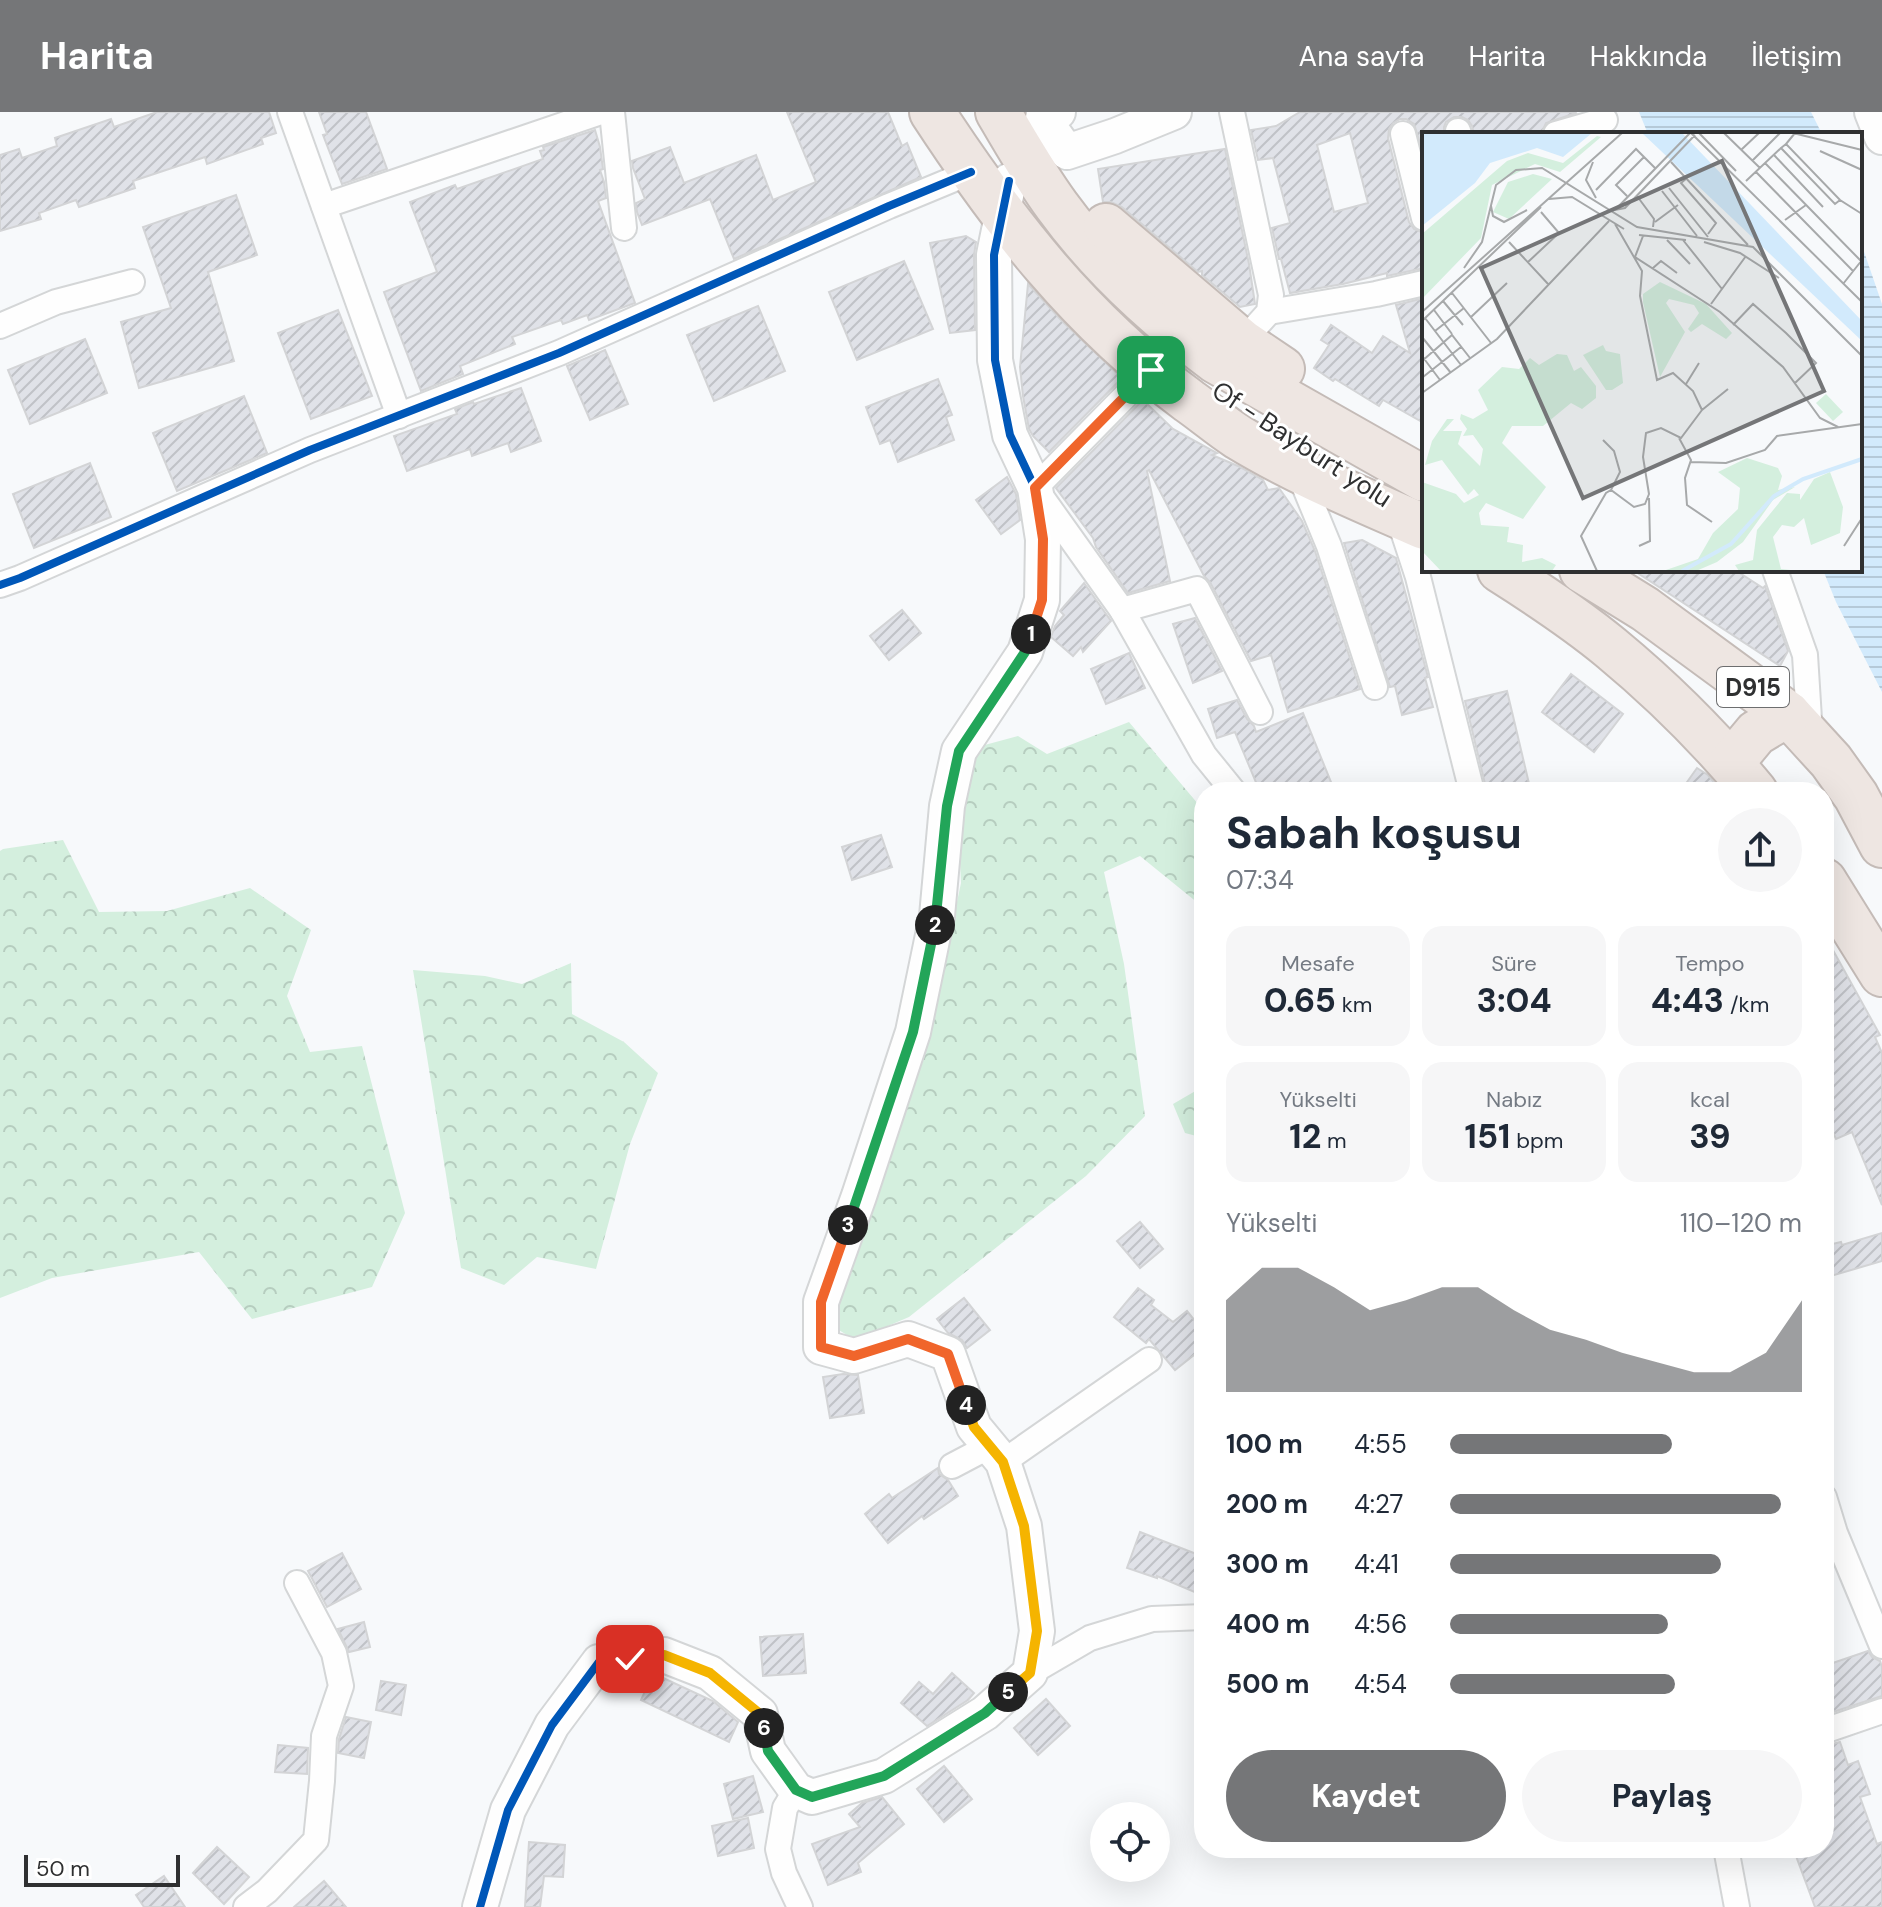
<!DOCTYPE html>
<html lang="tr">
<meta charset="utf-8">
<style>
:root{--surface:#fff;--page:#f6f6f7;--text:#1f2937;--muted:#747a83;--accent:#757678}
body{margin:0;font-family:"DM Sans",sans-serif;background:var(--page);color:var(--text);height:100vh;display:flex;flex-direction:column;font-size:30px;white-space:nowrap}
*{box-sizing:border-box;margin:0}
p{font-size:26px;color:var(--muted)}
.icon{flex:none;width:44px;height:44px;fill:none;stroke:currentColor;stroke-width:2;stroke-linecap:round;stroke-linejoin:round}
.map{position:relative;flex:1;overflow:hidden}
.details{position:absolute;left:1194px;top:670px;width:640px;height:1076px;display:flex;flex-direction:column;background:var(--surface);border-radius:32px;box-shadow:0 8px 32px #0002}
.details>*{flex:none}
.tools{position:absolute;left:1090px;top:1690px;display:grid;gap:16px}
.tools a{display:grid;place-items:center;width:80px;height:80px;border-radius:50%;background:var(--surface);box-shadow:0 8px 32px #0002;font-size:40px}
.scale{position:absolute;left:24px;bottom:20px;width:156px;box-sizing:border-box;padding-left:8px;border:4px solid #2f3031;border-top:0;font-size:22px;line-height:28px;white-space:nowrap;color:#2f3031;-webkit-text-stroke:6px #fff;paint-order:stroke}
.pin{position:absolute;display:grid;place-items:center;width:68px;height:68px;color:#fff;margin:-34px;border-radius:16px;box-shadow:0 4px 12px #0006}
.km{position:absolute;width:40px;height:40px;margin:-20px;border-radius:50%;background:#222;color:#fff;font-size:22px;line-height:40px;text-align:center}
.round{display:grid;place-items:center;flex:none;width:84px;height:84px;border-radius:42px;background:var(--page)}
.headline{display:flex;align-items:center;justify-content:space-between;height:136px;padding:0 32px}
h1{font-size:44px;font-weight:700;line-height:60px}
.stats{display:grid;grid-template-columns:repeat(3,1fr);gap:12px;height:136px;padding:8px 32px}
.stats div{display:grid;align-content:center;border-radius:20px;background:var(--page);text-align:center}
.stats b{font-size:34px;font-weight:700}
.stats small{font-size:22px;font-weight:400}
.stats p{font-size:22px}
.chart{height:224px;padding:16px 32px}
.chart p{display:flex;justify-content:space-between}
.chart svg{width:100%;height:144px;margin-top:8px;fill:var(--accent);opacity:.7}
.button{display:flex;gap:16px;margin-top:auto;padding:16px 32px}
.button a{flex:1;height:92px;border-radius:48px;background:var(--accent);color:#fff;font-size:32px;font-weight:700;line-height:92px;text-align:center}
.button a+a{background:var(--page);color:var(--text)}
ul{padding:0 32px;list-style:none;font-size:26px}
li{display:grid;grid-template-columns:128px 96px 1fr;align-items:center;height:60px}
li i{height:20px;border-radius:10px;background:var(--accent)}
header{display:flex;align-items:center;gap:48px;box-sizing:border-box;height:112px;padding:0 40px;background:var(--accent);color:#fff}
header strong{font-size:38px}
nav{display:flex;gap:44px;margin-inline-start:auto;font-size:28px}
.map>svg:first-child{display:block}
</style>
<header>
<strong>Harita</strong>
<nav><a>Ana sayfa</a><a>Harita</a><a>Hakkında</a><a>İletişim</a></nav>
</header>
<div class="map">
<svg width="1882" height="1795" viewBox="0 0 1882 1795">
<defs>
<pattern id="forest-crowns" width="20" height="18" patternUnits="userSpaceOnUse" patternTransform="scale(2)"><rect width="20" height="18" fill="#d4efde"/><path d="M2 6a3 3 0 1 1 6 0M12 15a3 3 0 1 1 6 0" fill="none" stroke="#b6cdbf"/></pattern>
<pattern id="water-rules" width="6" height="5" patternUnits="userSpaceOnUse" patternTransform="scale(2)"><rect width="6" height="5" fill="#d2eafc"/><path d="M0 2.5h6" fill="none" stroke="#b5c9d8"/></pattern>
<pattern id="building-hatch" width="6" height="6" patternUnits="userSpaceOnUse" patternTransform="scale(2)"><rect width="6" height="6" fill="#e0e2e8"/><path d="M-1 1l2-2M0 6l6-6M5 7l2-2" fill="none" stroke="#c0c2c7"/></pattern>
</defs>
<rect width="100%" height="100%" fill="#f7f9fb"/>
<!-- forest -->
<g fill="url(#forest-crowns)">
<path d="M1129,610L1204,699V796L1140,744L1104,760L1124,852L1145,1004L1086,1064L909,1205L855,1228L834,1215L840,1178L924,946L961,771L957,688L981,634L1018,624L1047,642Z"/>
<path d="M63,728L99,800L167,799L250,776L311,818L287,884L310,940L362,934L405,1101L372,1175L252,1207L199,1140L52,1166L0,1186V739L3,737Z"/>
<path d="M571,851L572,902L624,930L658,961L630,1032L596,1157L537,1145L504,1173L461,1156L413,858L485,864L522,872Z"/>
<path d="M1204,974V1026L1185,1021L1173,992Z"/>
</g>
<!-- water -->
<g fill="url(#water-rules)">
<path d="M1639,0H1811L1822,22H1648Z"/>
<path d="M1860,128L1882,192V580L1836,490L1823,458H1860Z"/>
</g>
<!-- building -->
<g fill="url(#building-hatch)" stroke="#d3d4d6" stroke-width="2" fill-rule="evenodd">
<path d="M157,0H269L276,21L261,26L263,32L207,52L205,45L133,69L135,76L79,95L76,88L39,101L41,107L0,119V43L19,37L22,46L57,34L55,26L111,7L114,15Z"/>
<path d="M319,0H366L387,57L342,72L323,23L327,22Z"/>
<path d="M787,0H888L902,34L907,31L921,65L734,147L710,87L642,113L637,100L636,91L645,87L633,56L632,49L670,35L684,71L756,43L773,88L816,70Z"/>
<path d="M1300,0H1575L1576,1L1546,11L1541,22H1474L1472,14L1468,8L1462,5H1454L1446,10L1444,15V22H1424V44L1414,12L1406,7H1400L1393,11L1389,17L1388,26L1409,110L1414,117L1424,121V156L1387,164V161L1343,172L1290,181L1281,147H1279L1272,116L1290,111L1273,46L1258,48L1251,18L1276,14ZM1350,21L1368,91L1334,100L1317,33Z"/>
<path d="M595,18L600,35L603,57L600,58L604,70L606,86L598,89L635,191L589,208L587,203L563,212L561,208L512,225L515,232L460,254L463,262L421,279L384,180L437,160L410,90L455,73L457,77L543,47L540,39L544,38L543,35Z"/>
<path d="M1225,37L1249,152L1255,192L1240,195L1202,163V159L1198,160L1122,95L1111,90H1103L1098,57Z"/>
<path d="M236,83L257,143L208,160L234,249L139,276L121,210L171,196L143,115Z"/>
<path d="M966,124L976,130L974,143L975,218L950,221L930,131Z"/>
<path d="M904,149L933,217L857,248L829,180Z"/>
<path d="M1028,172L1062,209L1122,266L1049,340L1033,324L1029,317L1023,284L1020,255Z"/>
<path d="M1424,186V311L1383,288L1379,294L1335,267L1333,269L1314,256L1329,233L1321,228L1331,213L1372,241L1383,224L1410,241L1396,193Z"/>
<path d="M758,194L785,259L714,289L687,223Z"/>
<path d="M338,198L372,284L311,307L278,221Z"/>
<path d="M85,227L107,281L30,312L8,258Z"/>
<path d="M605,238L628,292L590,308L567,254Z"/>
<path d="M938,267L952,303L946,305L954,328L898,350L890,328L880,332L866,295Z"/>
<path d="M521,276L541,329L511,340L508,331L472,344L470,337L407,359L394,324L457,302L455,297L473,290L474,292Z"/>
<path d="M244,284L267,341L177,379L153,321Z"/>
<path d="M1143,288L1173,317L1217,341L1212,343L1238,354L1263,368L1268,378L1279,376L1302,409L1315,439L1360,577L1288,600L1271,543L1251,549L1210,470L1204,464L1149,358L1147,359L1170,469L1128,481L1096,435L1093,426L1056,376Z"/>
<path d="M90,351L111,405L34,436L13,382Z"/>
<path d="M1007,365L1016,382L1020,408L1001,422L976,388Z"/>
<path d="M1362,428L1396,446L1428,565L1425,566L1433,595L1402,603L1395,574L1390,575L1344,431Z"/>
<path d="M1633,458H1735L1763,476L1765,474L1788,539L1780,554Z"/>
<path d="M1084,471L1111,509L1083,540L1081,535L1073,544L1051,525L1055,514L1064,503L1060,499Z"/>
<path d="M902,498L921,521L889,548L870,524Z"/>
<path d="M1195,506L1222,559L1193,571L1173,512Z"/>
<path d="M1129,541L1145,576L1106,592L1091,557Z"/>
<path d="M1571,562L1623,602L1594,640L1542,600Z"/>
<path d="M1507,579L1513,604L1531,680H1487L1465,589Z"/>
<path d="M1237,588L1247,607L1254,614L1256,620L1303,601L1335,680H1260L1235,620L1217,626L1208,597Z"/>
<path d="M1697,656L1708,663L1722,680H1680Z"/>
<path d="M881,723L892,755L852,768L842,735Z"/>
<path d="M1824,822L1880,923L1875,925L1882,941V1093L1852,1020L1836,1027L1824,1001Z"/>
<path d="M1140,1110L1163,1137L1140,1156L1117,1129Z"/>
<path d="M1882,1121V1149L1824,1166V1134L1841,1130L1842,1133Z"/>
<path d="M1138,1176L1154,1188L1151,1193L1173,1210L1187,1199L1204,1220V1235L1175,1258L1149,1227L1146,1231L1114,1205Z"/>
<path d="M964,1186L990,1218L967,1236L962,1228L948,1221L937,1207Z"/>
<path d="M843,1262L858,1263L864,1301L830,1306L823,1265Z"/>
<path d="M938,1356L939,1362L948,1368L958,1384L924,1407L922,1404L888,1431L865,1402L889,1382L892,1386Z"/>
<path d="M1140,1420L1204,1445V1484L1157,1464V1466L1127,1456Z"/>
<path d="M342,1441L361,1477L327,1495L308,1459Z"/>
<path d="M364,1510L370,1535L349,1540L338,1517Z"/>
<path d="M803,1522L806,1561L763,1564L760,1525Z"/>
<path d="M1868,1539L1872,1545L1880,1549L1882,1555V1584L1824,1603V1554Z"/>
<path d="M952,1561L974,1581L968,1588L927,1614L901,1591L919,1570L933,1582Z"/>
<path d="M652,1564H659L713,1589L738,1610L729,1630L641,1588Z"/>
<path d="M381,1569L406,1573L401,1603L376,1598Z"/>
<path d="M1046,1587L1070,1614L1038,1643L1014,1616Z"/>
<path d="M346,1605L371,1610L364,1646L338,1641L339,1627Z"/>
<path d="M1840,1630L1848,1653L1858,1649L1870,1682L1860,1685L1877,1732L1882,1730V1795H1815L1793,1736H1824V1634Z"/>
<path d="M278,1633L308,1636L307,1662L275,1660Z"/>
<path d="M944,1654L972,1687L944,1710L917,1677Z"/>
<path d="M753,1664L763,1700L733,1707L724,1672Z"/>
<path d="M882,1685L904,1712L858,1751L861,1760L828,1773L812,1732L860,1715L849,1702L862,1691Z"/>
<path d="M748,1706L754,1736L718,1744L712,1714Z"/>
<path d="M529,1730L565,1733L563,1765L544,1764L540,1795H525Z"/>
<path d="M217,1735L249,1765L224,1792L193,1761Z"/>
<path d="M164,1764L185,1795H144L136,1783Z"/>
<path d="M324,1769L346,1795H294Z"/>
</g>
<g fill="none" stroke-linecap="round" stroke-linejoin="round">
<defs>
<g id="street">
<path d="M290,0L399,304"/>
<path d="M612,0L624,116"/>
<path d="M1232,0L1271,183L1269,200L1242,230"/>
<path d="M1458,19L1459,22"/>
<path d="M1403,22L1424,106"/>
<path d="M1556,22L1605,8"/>
<path d="M324,94L601,0"/>
<path d="M1269,200L1376,182L1424,171"/>
<path d="M0,214L56,190L132,170"/>
<path d="M1151,258L1035,376L1122,498L1204,643L1234,680"/>
<path d="M1298,359L1329,434L1375,575"/>
<path d="M1398,404L1418,465L1472,680"/>
<path d="M1775,458L1805,543L1810,623"/>
<path d="M0,473L20,466L310,338L559,241L889,94L971,60"/>
<path d="M1122,498L1197,477L1260,600"/>
<path d="M1003,1350L1149,1248"/>
<path d="M952,1354L990,1334"/>
<path d="M1824,1385L1835,1421L1882,1534"/>
<path d="M1030,1561L1090,1526L1152,1507L1204,1505"/>
<path d="M1824,1619L1882,1599"/>
<path d="M796,1678L785,1696L778,1737L784,1761L800,1795"/>
<path d="M1726,1736L1737,1795"/>
<path d="M246,1795L267,1779L316,1728L322,1669L324,1624L341,1574L334,1541L297,1471"/>
</g>
<g id="secondary">
<path d="M1058,0L1043,6L1067,40L1115,24L1174,0"/>
<path d="M1872,0L1882,25"/>
<path d="M480,1795L508,1698L552,1613L599,1550L664,1543L710,1561L760,1602L768,1639L796,1678L812,1685L884,1664L985,1601L1030,1561L1037,1519L1024,1414L1003,1350L974,1315L948,1242L908,1227L854,1244L821,1235V1190L859,1084L913,920L937,804L947,694L959,639L1025,540L1042,488L1043,427L1035,376L1010,323L995,248L994,143L1009,69"/>
</g>
<g id="highway">
<path d="M932,0C1006,113 1080,208 1189,289C1206,301 1221,314 1238,325C1297,361 1361,387 1424,415"/>
<path d="M998,0C1017,32 1035,64 1057,94C1100,153 1158,206 1216,249L1424,367"/>
<path d="M1106,114L1242,230L1282,257"/>
<path d="M1500,458C1538,482 1576,507 1611,536C1663,579 1712,628 1755,680"/>
<path d="M1582,458L1645,497L1788,602L1831,649L1856,684L1882,733"/>
<path d="M1731,651L1756,621L1788,602"/>
<path d="M1824,769L1882,862"/>
</g>
</defs>
<!-- street casing -->
<use href="#street" stroke="#d4d6d7" stroke-width="28"/>
<!-- secondary casing -->
<use href="#secondary" stroke="#d4d6d7" stroke-width="38"/>
<!-- highway casing -->
<use href="#highway" stroke="#c4bbb7" stroke-width="48"/>
<!-- street -->
<use href="#street" stroke="#fefefe" stroke-width="24"/>
<!-- secondary -->
<use href="#secondary" stroke="#fefefe" stroke-width="34"/>
<!-- highway -->
<use href="#highway" stroke="#eee6e2" stroke-width="44"/>
<defs>
<g id="cycleway">
<path d="M0,473L20,466L310,338L559,241L889,94L971,60"/>
<path d="M480,1795L508,1698L552,1613L599,1550L664,1543L710,1561L760,1602L768,1639L796,1678L812,1685L884,1664L985,1601L1030,1561L1037,1519L1024,1414L1003,1350L974,1315L948,1242L908,1227L854,1244L821,1235V1190L859,1084L913,920L937,804L947,694L959,639L1025,540L1042,488L1043,427L1035,376L1010,323L995,248L994,143L1009,69"/>
</g>
</defs>
<!-- cycleway casing -->
<use href="#cycleway" stroke="#fff" stroke-width="13"/>
<!-- cycleway -->
<use href="#cycleway" stroke="#0057b8" stroke-width="8"/>
</g>
<g fill="none" stroke-linecap="round" stroke-linejoin="round">
<defs>
<path id="split-1" d="M1031,522L1042,488L1043,427L1035,376L1151,258"/>
<path id="split-2" d="M935,813L947,694L959,639L1025,540L1031,522"/>
<path id="split-3" d="M848,1113L913,920L935,813"/>
<path id="split-4" d="M848,1113L821,1190V1235L854,1244L908,1227L948,1242L966,1293"/>
<path id="split-5" d="M966,1293L974,1315L1003,1350L1024,1414L1037,1519L1030,1561L1008,1580"/>
<path id="split-6" d="M764,1616L768,1639L796,1678L812,1685L884,1664L985,1601L1008,1580"/>
<path id="split-7" d="M630,1547L664,1543L710,1561L760,1602L764,1616"/>
</defs>
<!-- split-1 casing -->
<use href="#split-1" stroke="#fff" stroke-width="16"/>
<!-- split-2 casing -->
<use href="#split-2" stroke="#fff" stroke-width="16"/>
<!-- split-3 casing -->
<use href="#split-3" stroke="#fff" stroke-width="16"/>
<!-- split-4 casing -->
<use href="#split-4" stroke="#fff" stroke-width="16"/>
<!-- split-5 casing -->
<use href="#split-5" stroke="#fff" stroke-width="16"/>
<!-- split-6 casing -->
<use href="#split-6" stroke="#fff" stroke-width="16"/>
<!-- split-7 casing -->
<use href="#split-7" stroke="#fff" stroke-width="16"/>
<!-- split-1 -->
<use href="#split-1" stroke="#f0652b" stroke-width="10"/>
<!-- split-2 -->
<use href="#split-2" stroke="#22a559" stroke-width="10"/>
<!-- split-3 -->
<use href="#split-3" stroke="#22a559" stroke-width="10"/>
<!-- split-4 -->
<use href="#split-4" stroke="#f0652b" stroke-width="10"/>
<!-- split-5 -->
<use href="#split-5" stroke="#f5b400" stroke-width="10"/>
<!-- split-6 -->
<use href="#split-6" stroke="#22a559" stroke-width="10"/>
<!-- split-7 -->
<use href="#split-7" stroke="#f5b400" stroke-width="10"/>
</g>
<g text-anchor="middle" dominant-baseline="central" stroke-width="6" stroke-linejoin="round" paint-order="stroke">
<!-- shield labels -->
<rect fill="#fff" stroke="#6d6e6f" stroke-width="2" x="1717" y="555" width="72" height="40" rx="6"/>
<g font-size="24" font-weight="bold" fill="#2f3031">
<text x="1753" y="575">D915</text>
</g>
<!-- street labels -->
<g font-size="26" fill="#2f3031" stroke="#fff">
<text transform="translate(1302 332) rotate(33)">Of - Bayburt yolu</text>
</g>
</g>
<!-- overview -->
<g transform="translate(1422 20)">
<rect width="440" height="440" fill="#f7f9fb"/>
<path d="M175,4L179,5L138,40L113,32L70,53L59,106L0,167V102L85,29L106,21L141,31ZM111,42L130,47L87,87L71,80L86,50Z" fill="#d4efde"/>
<path d="M238,150L284,172L310,201L304,207L280,192L269,200L266,197L277,181L272,173L247,167L244,171L263,200L238,245L221,170V162ZM181,213L184,219L198,222L201,251L190,258H184L161,223ZM135,222L145,223L152,239L159,235L174,254V266L160,277L149,271L121,294H90L80,311L124,355L101,387L64,371L57,381L59,393L87,395L85,410L101,413L100,430L120,426L134,433L130,439H19L0,419V350L34,362L42,371L57,363L52,357L46,363L20,328L3,333L10,309L25,287H32L21,299H40L36,312L58,334L61,317L51,303L41,304L45,297L38,287L39,282L51,287L66,278L56,258L80,235L97,237L108,226L117,233ZM325,326L356,336L360,344L356,358L373,355L351,368L321,410L295,430L274,439H241L276,427L291,401L316,377L318,356L296,340ZM408,340L421,375L418,401L389,413L382,386L372,395L360,393L351,405L359,437L378,439H317L313,433L331,428L335,398L365,361L378,362V368L392,347Z" fill="#d4efde"/>
<path d="M404,262L421,280L411,289L394,271Z" fill="#d4efde"/>
<path d="M0,1H170L141,25L115,16L68,31L53,51L0,94ZM220,1H260L440,189V209Z" fill="#d2eafc"/>
<path fill="none" stroke="#d2eafc" stroke-width="4" d="M260,439L309,412L352,364L381,347L440,327"/>
<path fill="none" stroke="#a7a9aa" stroke-width="2" d="M268,1L193,78L203,76L273,3M269,1L440,170M277,1L314,39M302,1L338,36M371,1L440,18M373,1L364,12L418,68L440,82M364,12L359,16L413,72L418,68M319,18L337,1M398,19L440,38M352,23L401,75M330,29L358,1M171,30L164,48L174,66M249,30L326,113M343,31L439,129M334,40L431,139M265,46L259,51L294,91L286,102M324,49L359,16M247,56L286,105M174,58L214,17L233,36M240,59L275,104M205,64L194,53L222,25M215,64L232,87L231,95M127,67L150,65L202,97M69,74L71,84L82,90L105,78M363,88L384,73M233,90L256,73M217,103L264,108M221,104L213,125L298,180L361,235L398,286L416,295M245,108L268,132M261,108L300,157M87,110L127,153M282,110L318,121L357,146M106,130L137,101L119,80M42,136L60,110L74,53L94,38L120,36L215,95L331,115L440,224M231,136L239,129L255,141M421,152L440,128M30,161L69,211M21,169L41,193M289,172L324,124M12,178L30,202M0,180L200,1M49,185L85,151M3,186L39,233M0,189L119,75M311,193L331,172L364,201L394,231L373,251M13,199L42,176M0,205L29,241M0,224L18,248M0,229L30,203L48,226M1,245L39,215M264,252L277,231M0,261L75,207L187,89M280,278L306,257M257,306L269,328L263,346L265,373L290,390M181,308L192,319L198,340L189,358M269,330L304,331L343,318L355,304L440,292M217,414L228,409L227,366M422,414L440,386M175,439L159,404L184,361L189,358L212,375L223,372L227,362L221,325L224,301L239,296L259,306L280,278L271,259L251,241L235,248L218,164L220,139L193,92"/>
<path fill="#757678" fill-opacity="0.15" stroke="#757678" stroke-width="4" d="M300,29L402,259L161,366L59,136Z"/>
<rect width="440" height="440" fill="none" stroke="#2f3031" stroke-width="4"/>
</g>
</svg>
<div class="tools">
<a><svg class="icon" aria-label="locate" viewBox="0 0 24 24"><circle cx="12" cy="12" r="6"/><path d="M12 2v4M12 18v4M2 12h4M18 12h4"/></svg></a>
</div>
<div class="scale">50 m</div>
<div class="pin" style="left:1151px;top:258px;background:#1e9e55"><svg class="icon" aria-label="arrive" viewBox="0 0 24 24"><path d="M6 21V4h12l-3 4 3 4H6"/></svg></div>
<div class="pin" style="left:630px;top:1547px;background:#d93025"><svg class="icon" aria-label="check" viewBox="0 0 24 24"><path d="M5 12l5 5 9-10"/></svg></div>
<b class="km" style="left:1031px;top:522px">1</b>
<b class="km" style="left:935px;top:813px">2</b>
<b class="km" style="left:848px;top:1113px">3</b>
<b class="km" style="left:966px;top:1293px">4</b>
<b class="km" style="left:1008px;top:1580px">5</b>
<b class="km" style="left:764px;top:1616px">6</b>
<section class="details">
<div class="headline"><div><h1>Sabah koşusu</h1><p>07:34</p></div><a class="round"><svg class="icon" aria-label="share" viewBox="0 0 24 24"><path d="M12 15V3M7 8l5-5 5 5M5 13v7h14v-7"/></svg></a></div>
<div class="stats">
<div><p>Mesafe</p><b>0.65<small> km</small></b></div>
<div><p>Süre</p><b>3:04</b></div>
<div><p>Tempo</p><b>4:43<small> /km</small></b></div>
</div>
<div class="stats">
<div><p>Yükselti</p><b>12<small> m</small></b></div>
<div><p>Nabız</p><b>151<small> bpm</small></b></div>
<div><p>kcal</p><b>39</b></div>
</div>
<div class="chart"><p><span>Yükselti</span>110–120 m</p>
<svg viewBox="0 0 160 44" preserveAspectRatio="none"><path d="M0 44V16L10 6L20 6L30 12L40 19L50 16L60 12L70 12L80 19L90 25L100 28L110 32L120 35L130 38L140 38L150 32L160 16V44z"/></svg>
</div>
<ul>
<li><b>100 m</b>4:55<i style="width:63%"></i></li>
<li><b>200 m</b>4:27<i style="width:94%"></i></li>
<li><b>300 m</b>4:41<i style="width:77%"></i></li>
<li><b>400 m</b>4:56<i style="width:62%"></i></li>
<li><b>500 m</b>4:54<i style="width:64%"></i></li>
</ul>
<div class="button"><a>Kaydet</a><a>Paylaş</a></div>
</section>
</div>
